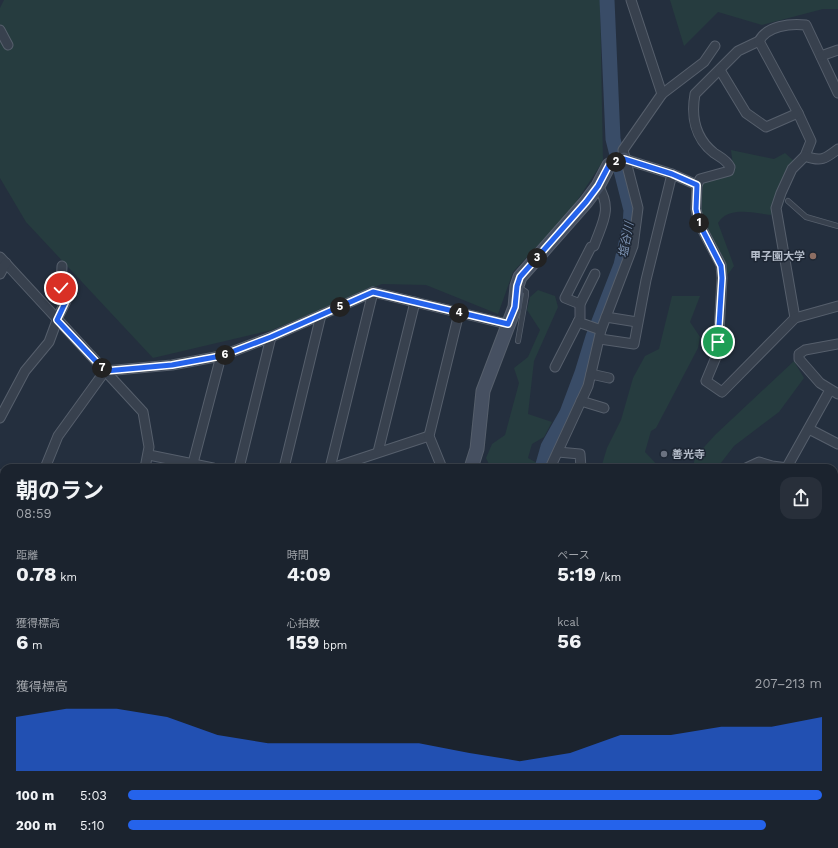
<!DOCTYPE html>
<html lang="ja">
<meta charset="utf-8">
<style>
:root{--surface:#1b232e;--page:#282f3a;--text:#f1f3f6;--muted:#a0a4aa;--line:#39404a;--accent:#2563eb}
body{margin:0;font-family:"Work Sans","Noto Sans JP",sans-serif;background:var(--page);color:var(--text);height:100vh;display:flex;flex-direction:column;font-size:15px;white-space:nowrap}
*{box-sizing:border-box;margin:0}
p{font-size:13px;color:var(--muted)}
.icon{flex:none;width:22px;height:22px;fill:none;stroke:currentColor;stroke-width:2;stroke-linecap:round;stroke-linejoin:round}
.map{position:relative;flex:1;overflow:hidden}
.panel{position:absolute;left:0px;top:464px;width:838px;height:384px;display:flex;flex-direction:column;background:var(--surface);border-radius:12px 12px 0 0;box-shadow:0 2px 6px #0003,0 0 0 1px var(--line)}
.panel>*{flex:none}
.pin{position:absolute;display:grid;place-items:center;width:34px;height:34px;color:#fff;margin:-17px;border:2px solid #fff;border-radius:50%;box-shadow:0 1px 4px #0007}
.km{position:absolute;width:20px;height:20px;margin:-10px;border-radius:50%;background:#222;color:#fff;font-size:11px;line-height:20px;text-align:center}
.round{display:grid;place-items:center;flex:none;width:42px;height:42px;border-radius:12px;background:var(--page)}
.headline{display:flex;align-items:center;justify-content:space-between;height:68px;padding:0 16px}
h1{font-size:22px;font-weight:700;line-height:30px}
.figures{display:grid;grid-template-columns:repeat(3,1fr);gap:6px;height:68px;padding:4px 16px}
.figures div{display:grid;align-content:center}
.figures b{font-size:20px;font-weight:700}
.figures small{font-size:11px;font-weight:400}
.figures p{font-size:11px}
.chart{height:112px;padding:8px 16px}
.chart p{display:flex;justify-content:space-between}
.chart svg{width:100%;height:72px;margin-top:4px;fill:var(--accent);opacity:.7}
ul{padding:0 16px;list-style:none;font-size:13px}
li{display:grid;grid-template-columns:64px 48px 1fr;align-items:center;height:30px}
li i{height:10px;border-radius:5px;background:var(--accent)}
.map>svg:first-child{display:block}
</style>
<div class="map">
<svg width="838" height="848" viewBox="0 0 838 848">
<rect width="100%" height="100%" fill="#242f3e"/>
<!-- green -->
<g fill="#263c3f">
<path d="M4,0H600L603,161L571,210L513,272L498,314L426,285L382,284L272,330L153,358L26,222L0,178V8Z"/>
<path d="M670,0H838V9H823L762,25L718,12L684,46Z"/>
<path d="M731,150L774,159L785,153L795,162L779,189L771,215C754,213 728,206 718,223L734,266L726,277L707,235L701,212L703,183L726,176L733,165Z"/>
<path d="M538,290L555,296L558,307L534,361L528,414L552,422L544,437L532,444L528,458L537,463L535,468H491L486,458L492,444L505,435L519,383L514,368L528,357L540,330L527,310L530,297Z"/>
<path d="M672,296H700L690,322L700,337L698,348L656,428L651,431L645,452L660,468H601L607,448L621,420L633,378L645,356L659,349Z"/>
<path d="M794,361L804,378L779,412L734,446L717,468H692L696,456L715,435Z"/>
<path d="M0,481H4V551L0,550Z"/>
</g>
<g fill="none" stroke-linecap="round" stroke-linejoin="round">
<!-- river -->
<g stroke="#394c67" stroke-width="15">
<path d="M542,468L548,447L567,413L582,373L593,337L621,265L630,226L631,210L613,139L607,0"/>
<path d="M588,848L589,844"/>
</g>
<defs>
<g id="lane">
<path d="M788,201L806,217L838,226"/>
<path d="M518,341L526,295V292L519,287"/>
</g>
<g id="street">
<path d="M631,0L662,94"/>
<path d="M0,30L8,45"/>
<path d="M759,41L798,113L811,141L805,156L792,169L781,193L776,208L795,318L722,392L706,381L716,357L718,349L722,278L721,265L699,223L696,209L697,185L700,179L729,171L730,167C727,160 720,157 714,153C695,138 691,116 695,94L738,51Z"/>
<path d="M759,41C767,26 790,23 806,25L838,93"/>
<path d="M821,56L838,50"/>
<path d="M720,70L746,113L766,127L798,113"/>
<path d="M805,156C821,162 825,159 838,149"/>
<path d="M624,159L672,174L697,185"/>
<path d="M0,257L143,412L149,447L145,468"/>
<path d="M0,274L6,263"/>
<path d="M580,304L565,298L591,247L594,246C602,223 613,209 598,186"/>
<path d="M606,317L637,322"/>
<path d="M795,318L838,306"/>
<path d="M578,322L580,318V304L595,274"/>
<path d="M600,339L634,344L646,280L672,174"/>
<path d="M838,344L805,350L799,354V359L820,383L838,394"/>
<path d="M555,367L578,322L601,330"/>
<path d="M591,374L609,378"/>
<path d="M581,401L604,408"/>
<path d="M0,418L25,371L49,342L59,315L66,301L61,288L62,266"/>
<path d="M809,429L838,444"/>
<path d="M378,452L415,302"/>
<path d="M558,452L580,454L581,468"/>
<path d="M149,455L213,468"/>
<path d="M787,467L830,390"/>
<path d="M45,468L58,436L105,371L172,365L221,356L271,337L373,292L507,324"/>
<path d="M186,468L193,463L221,356"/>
<path d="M239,468L271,337"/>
<path d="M284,468L321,315"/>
<path d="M330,468L373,292"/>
<path d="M332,468L429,436"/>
<path d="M442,468L429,436L459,313"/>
<path d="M550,468L588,386L601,330L633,246L638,208L623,150L662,94L704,62L715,46"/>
<path d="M746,468L759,462L772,466L788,468"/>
<path d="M0,475H4"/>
<path d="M834,492L838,494"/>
<path d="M834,541L838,544"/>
<path d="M0,588L4,589"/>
<path d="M834,590L838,592"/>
<path d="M0,632L4,628"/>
<path d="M834,640L838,642"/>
<path d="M0,660H4"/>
<path d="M834,692L838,694"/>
<path d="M834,731H838"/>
<path d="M0,773L4,772"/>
<path d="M834,811L838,810"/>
<path d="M290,844L292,848"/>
<path d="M397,844L408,848"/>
<path d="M28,848V844"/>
<path d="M129,848L130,844"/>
<path d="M381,848L383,844"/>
<path d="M508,848L511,844"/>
<path d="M553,848L555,844"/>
</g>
<path id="secondary" d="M471,468L477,449L483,391L515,307L517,286L520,277L586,202L598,186L609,165L624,159"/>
</defs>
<!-- lane casing -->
<use href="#lane" stroke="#565f6c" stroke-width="6"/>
<!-- street casing -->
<use href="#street" stroke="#565f6c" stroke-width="11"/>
<!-- secondary casing -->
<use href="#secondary" stroke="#565f6c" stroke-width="15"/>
<!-- lane -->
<use href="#lane" stroke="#38414e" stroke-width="4.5"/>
<!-- street -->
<use href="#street" stroke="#38414e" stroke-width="9"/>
<!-- secondary -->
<use href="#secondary" stroke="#465061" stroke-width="13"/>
</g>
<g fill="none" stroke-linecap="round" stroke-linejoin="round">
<defs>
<path id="route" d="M61,288L66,301L57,320L105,371L172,365L221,356L271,337L373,292L508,324L515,307L517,286L520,277L586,202L598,186L609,165L624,159L672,174L697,185L696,209L699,223L721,266L722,278L718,342"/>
</defs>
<!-- route casing -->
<use href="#route" stroke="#fff" stroke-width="8"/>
<!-- route -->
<use href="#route" stroke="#2563eb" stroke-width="5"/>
</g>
<!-- markers -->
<circle fill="#8d6e63" stroke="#1d2633" stroke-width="1.5" cx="813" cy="256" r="4"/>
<circle fill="#6b7280" stroke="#1d2633" stroke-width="1.5" cx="664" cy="454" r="4"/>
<g text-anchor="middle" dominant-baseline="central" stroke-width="3" stroke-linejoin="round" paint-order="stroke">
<!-- poi labels -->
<g font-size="11" font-weight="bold" fill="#b4bcc9" stroke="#1d2633" text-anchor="end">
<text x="805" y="256">甲子園大学</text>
<text x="672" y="454" text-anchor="start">善光寺</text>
</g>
<!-- water labels -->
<g font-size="12" font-style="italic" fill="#7c92b1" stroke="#1d2633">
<text transform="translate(626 240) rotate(-79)">塩谷川</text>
</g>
</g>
</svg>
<div class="pin" style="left:718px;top:342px;background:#1e9e55"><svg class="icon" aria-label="arrive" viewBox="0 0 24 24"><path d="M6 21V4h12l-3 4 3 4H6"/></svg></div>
<div class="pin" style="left:61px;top:288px;background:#d93025"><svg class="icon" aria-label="check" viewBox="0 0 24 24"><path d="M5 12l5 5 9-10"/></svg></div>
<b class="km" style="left:699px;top:223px">1</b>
<b class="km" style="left:616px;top:162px">2</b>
<b class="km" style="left:537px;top:258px">3</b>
<b class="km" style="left:459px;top:313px">4</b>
<b class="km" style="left:340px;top:307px">5</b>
<b class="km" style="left:225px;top:355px">6</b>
<b class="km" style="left:102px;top:368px">7</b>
<section class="panel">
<div class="headline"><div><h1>朝のラン</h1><p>08:59</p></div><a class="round"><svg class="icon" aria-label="share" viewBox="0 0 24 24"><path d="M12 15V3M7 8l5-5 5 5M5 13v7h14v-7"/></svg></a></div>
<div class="figures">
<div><p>距離</p><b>0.78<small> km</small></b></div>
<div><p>時間</p><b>4:09</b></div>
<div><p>ペース</p><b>5:19<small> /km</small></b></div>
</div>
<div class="figures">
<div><p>獲得標高</p><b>6<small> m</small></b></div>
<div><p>心拍数</p><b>159<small> bpm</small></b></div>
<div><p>kcal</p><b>56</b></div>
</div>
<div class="chart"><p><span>獲得標高</span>207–213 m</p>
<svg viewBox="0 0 160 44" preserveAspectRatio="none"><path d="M0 44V11L10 6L20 6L30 11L40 22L50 27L60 27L70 27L80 27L90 33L100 38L110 33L120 22L130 22L140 17L150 17L160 11V44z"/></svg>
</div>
<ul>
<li><b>100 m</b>5:03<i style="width:100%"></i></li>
<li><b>200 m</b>5:10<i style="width:92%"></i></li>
</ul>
</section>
</div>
